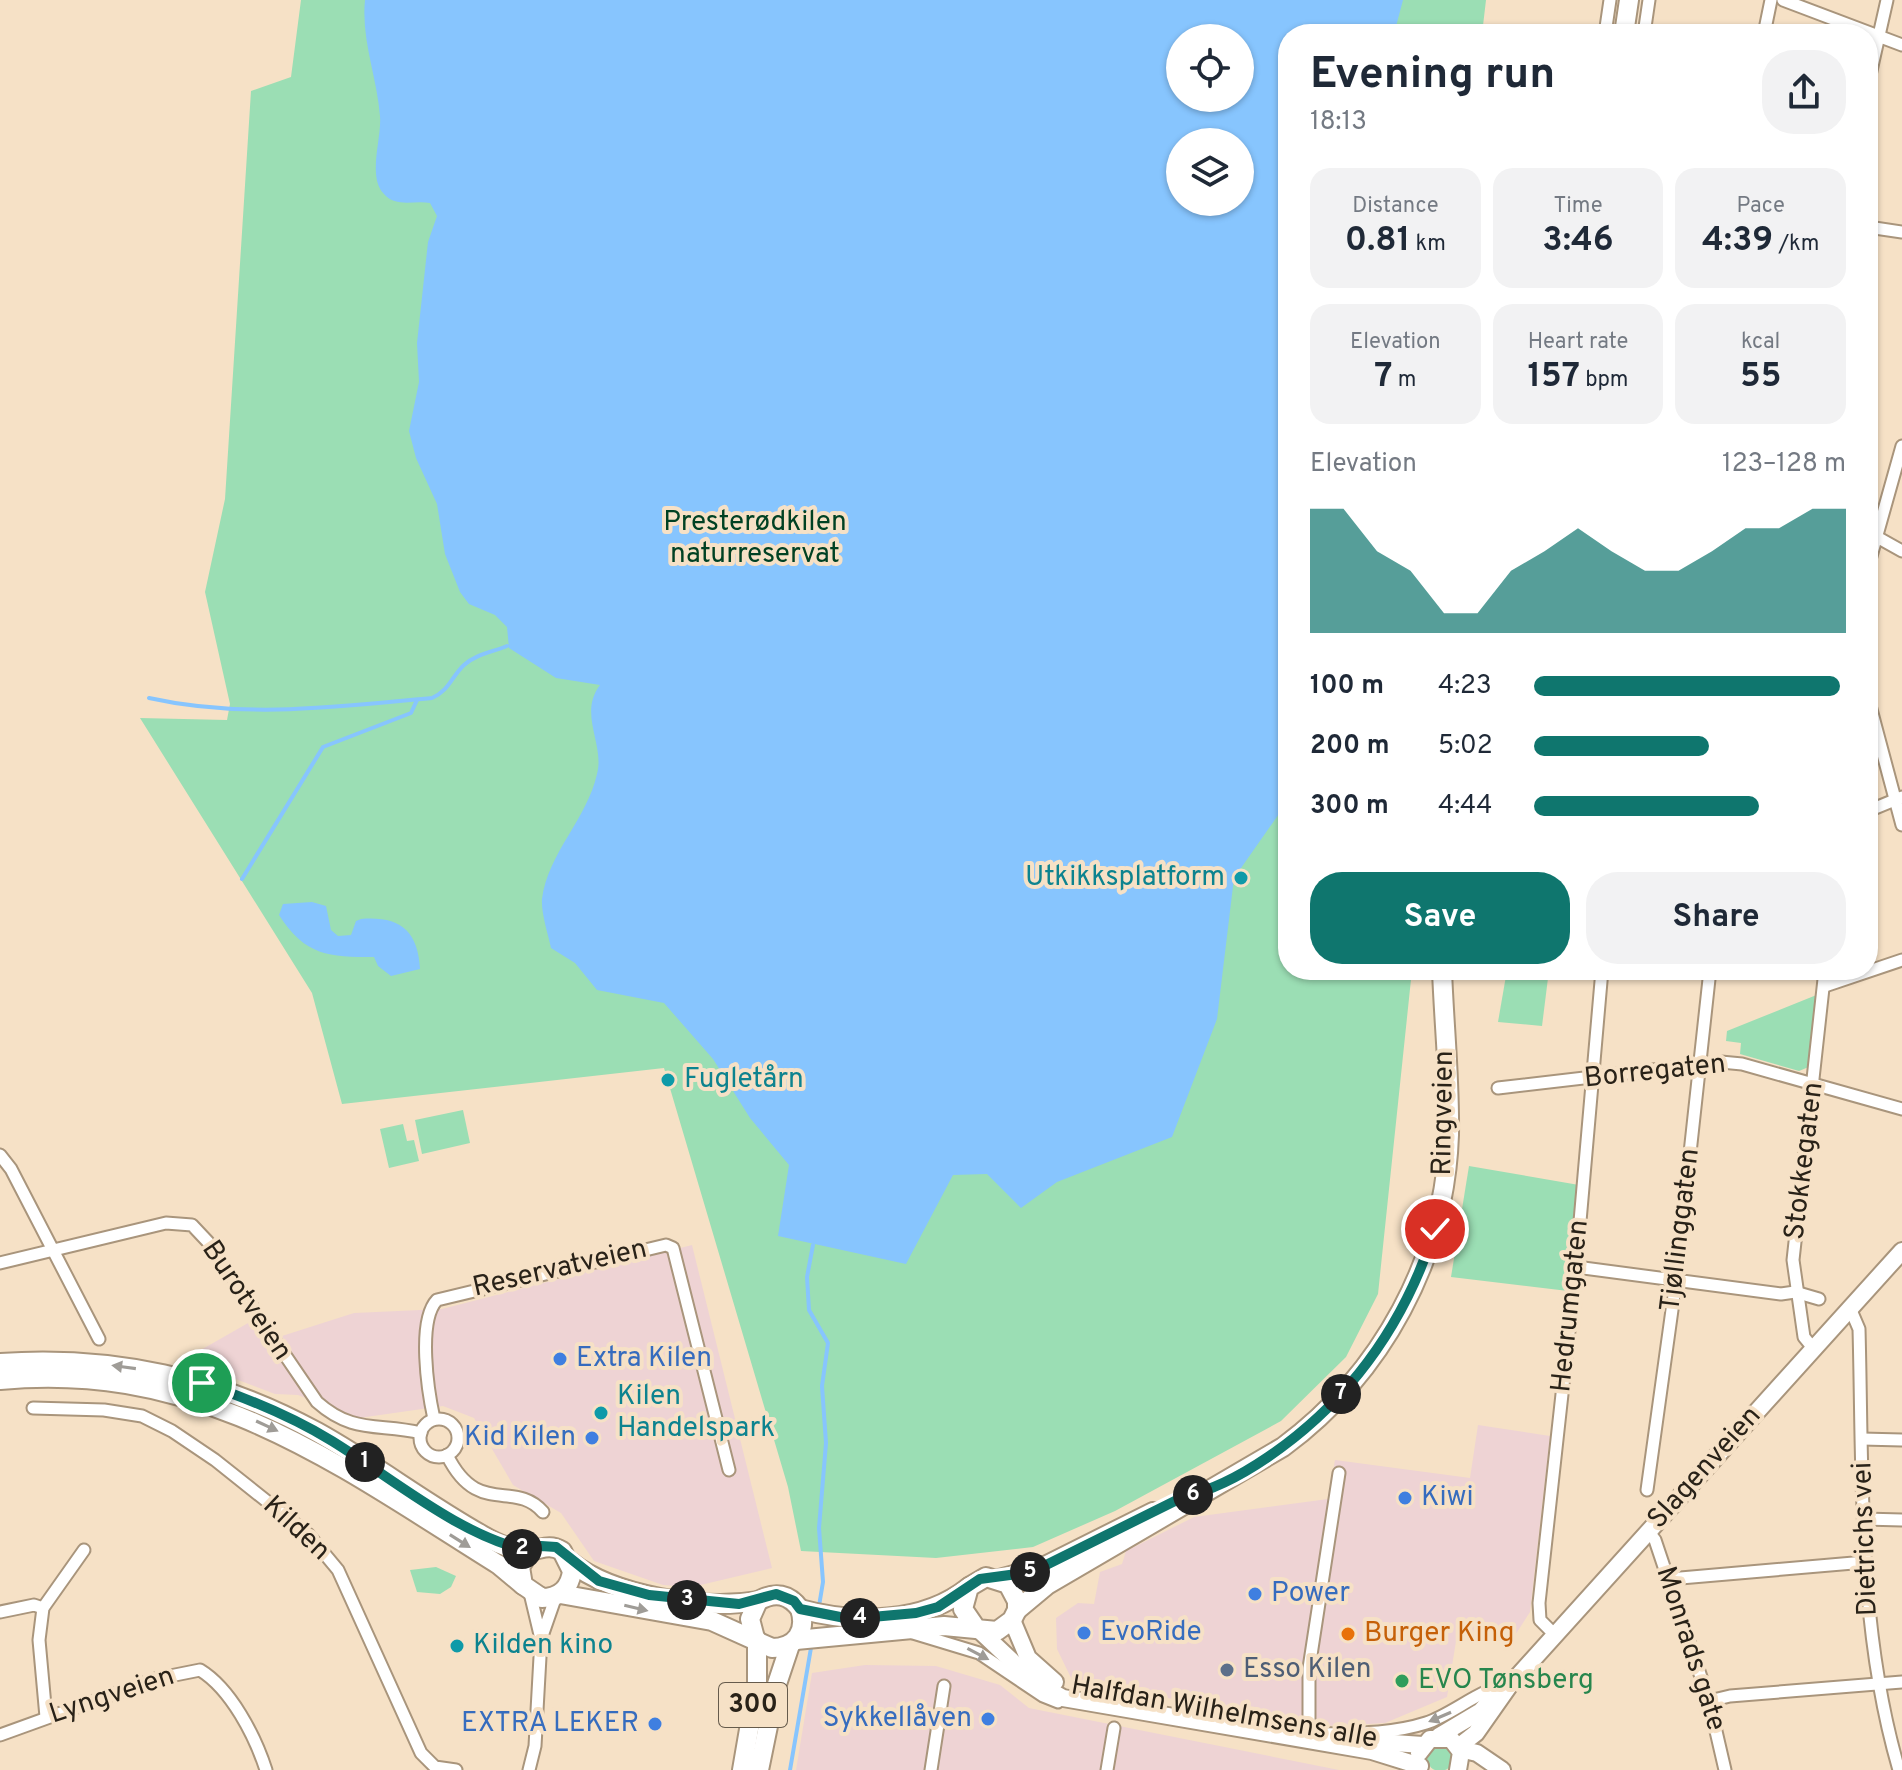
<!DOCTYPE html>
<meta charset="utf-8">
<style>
:root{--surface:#fff;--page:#f2f2f3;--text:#1f2937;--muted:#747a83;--accent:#0f766e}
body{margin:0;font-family:Overpass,sans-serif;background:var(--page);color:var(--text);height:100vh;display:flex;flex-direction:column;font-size:30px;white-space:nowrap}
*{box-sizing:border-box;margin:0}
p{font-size:26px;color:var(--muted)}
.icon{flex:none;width:44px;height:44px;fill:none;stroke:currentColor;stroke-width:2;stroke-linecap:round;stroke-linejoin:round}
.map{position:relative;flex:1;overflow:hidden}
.details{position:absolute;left:1278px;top:24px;width:600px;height:956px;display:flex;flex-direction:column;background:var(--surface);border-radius:32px;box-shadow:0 2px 6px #0004}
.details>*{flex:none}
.fabs{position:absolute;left:1166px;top:24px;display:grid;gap:16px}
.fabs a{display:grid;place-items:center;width:88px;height:88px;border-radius:50%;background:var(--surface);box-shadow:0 2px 6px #0004;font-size:40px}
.pin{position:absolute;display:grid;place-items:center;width:68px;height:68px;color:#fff;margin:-34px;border:4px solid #fff;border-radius:50%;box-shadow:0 2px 8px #0007}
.km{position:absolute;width:40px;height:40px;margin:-20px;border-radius:50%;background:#222;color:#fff;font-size:22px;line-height:40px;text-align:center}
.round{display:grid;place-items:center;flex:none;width:84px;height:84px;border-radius:32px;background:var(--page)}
.headline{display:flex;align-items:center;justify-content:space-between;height:136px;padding:0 32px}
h1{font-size:44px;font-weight:700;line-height:60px}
.metrics{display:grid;grid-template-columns:repeat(3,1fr);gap:12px;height:136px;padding:8px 32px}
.metrics div{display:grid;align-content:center;border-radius:20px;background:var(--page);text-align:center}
.metrics b{font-size:34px;font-weight:700}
.metrics small{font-size:22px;font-weight:400}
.metrics p{font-size:22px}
.chart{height:224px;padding:16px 32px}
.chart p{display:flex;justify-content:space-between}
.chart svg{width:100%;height:144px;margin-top:8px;fill:var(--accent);opacity:.7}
.primary-button{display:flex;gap:16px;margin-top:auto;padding:16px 32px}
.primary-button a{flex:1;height:92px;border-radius:32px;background:var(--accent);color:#fff;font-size:32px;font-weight:700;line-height:92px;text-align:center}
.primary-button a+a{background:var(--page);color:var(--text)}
ul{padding:0 32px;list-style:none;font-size:26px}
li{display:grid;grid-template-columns:128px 96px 1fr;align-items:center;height:60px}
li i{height:20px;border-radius:10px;background:var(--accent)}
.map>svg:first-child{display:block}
</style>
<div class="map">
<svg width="1902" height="1770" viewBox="0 0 1902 1770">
<rect width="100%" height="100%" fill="#f6e1c6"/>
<!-- commercial -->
<g fill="#eed3d4">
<path d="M692,1245L772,1568L692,1587L663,1585L594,1561L561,1513L513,1485L474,1418L443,1406L359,1418L298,1395L275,1394L201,1366L192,1355L264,1314L282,1336L354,1313L442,1309Z"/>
<path d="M1478,1425L1550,1436L1530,1612L1510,1643L1457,1635L1447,1697L1385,1723L1333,1726L1073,1682L1057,1649L1056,1618L1078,1603L1094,1604L1100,1572L1122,1564L1126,1551L1194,1517L1328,1499L1335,1460L1470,1478Z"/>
<path d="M865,1665L936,1666L1000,1685L1029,1708L1339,1770H796L812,1673Z"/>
</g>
<!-- green -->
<g fill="#9bdeb4" fill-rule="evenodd">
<path d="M301,0H1486L1482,34H1288V970H1412L1378,1294L1346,1357L1281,1421L1115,1511L1033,1547L936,1558L801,1551L788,1487L664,1068L342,1104L312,993L140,718L227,720L230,704L205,592L225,499L251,91L291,77ZM1180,38H1240V98H1180ZM1180,142H1240V202H1180Z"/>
<path d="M1507,970H1549L1542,1026L1498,1022Z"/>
<path d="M1819,994L1811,1066L1799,1071L1740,1054L1741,1043L1726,1041L1727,1031Z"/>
<path d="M463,1110L470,1143L422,1154L415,1120Z"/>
<path d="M403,1124L407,1141L414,1140L419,1161L389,1168L380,1129Z"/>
<path d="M1469,1166L1579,1185L1568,1291L1451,1277Z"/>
<path d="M436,1567L456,1576L451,1587L440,1594L417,1592L410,1570Z"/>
<circle cx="1440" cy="1758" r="13"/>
</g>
<!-- water -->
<g fill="#87c5fe" fill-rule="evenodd">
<path d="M365,0H1403L1394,34H1288V801L1234,878L1217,1019L1172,1137L1057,1182L1021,1208L987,1174L953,1175L906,1264L778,1236L789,1165L750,1118L713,1059L664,1003L597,990L575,963L551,948C548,934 541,913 542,899C548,853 587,819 597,774C605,744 578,714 600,685L556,678L509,648L507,627L495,615L469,604L460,592L445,554L437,504L416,458L409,431L419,382L417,343L428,242L437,216L430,203C414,200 396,208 384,194C367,177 382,138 380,116C377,77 361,40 365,0ZM1180,38H1240V98H1180ZM1180,142H1240V202H1180Z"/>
<path d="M312,902L326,906L331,930L338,936L351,935L356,921L361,919C399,916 418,930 420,969L391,976L378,966L374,957C329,957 305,956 279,915L283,904Z"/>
</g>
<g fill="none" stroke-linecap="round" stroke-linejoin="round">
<!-- stream -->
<g stroke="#87c5fe" stroke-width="4">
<path d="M149,698C243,719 337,707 432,698C449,691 452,676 464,665C476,654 493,652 507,646"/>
<path d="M242,879L323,747L411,713L417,700"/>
<path d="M813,1245L807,1277L809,1310L828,1343L822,1386L826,1443L819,1528L823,1582L819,1606"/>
<path d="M790,1770L812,1642"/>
</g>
<defs>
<g id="street">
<path d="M1783,0L1902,45"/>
<path d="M1605,34L1610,0"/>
<path d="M1644,34L1649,0"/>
<path d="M1764,34L1771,0"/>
<path d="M1868,84L1887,0"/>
<path d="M1868,227L1902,232"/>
<path d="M1868,532L1902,551"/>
<path d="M1868,567L1902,446"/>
<path d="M1868,698L1902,825"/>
<path d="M1868,811L1902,797"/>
<path d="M1825,986L1902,960"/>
<path d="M1498,1088L1721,1062L1742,1064L1902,1109"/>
<path d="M0,1155L11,1169L99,1339"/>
<path d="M0,1263L166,1223L192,1225L208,1242L317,1402C353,1434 378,1423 421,1433"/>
<path d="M1576,1267L1781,1294L1795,1292L1819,1299"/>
<path d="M1850,1308L1859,1329C1863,1477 1857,1627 1899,1770"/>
<path d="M1813,1348L1804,1337L1793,1260L1825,970"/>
<path d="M33,1408L104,1410L142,1416L172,1431L215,1460L308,1534L338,1570L421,1753L435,1767L456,1770"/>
<path d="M434,1419C428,1392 417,1321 437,1300L666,1245L673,1248L729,1470"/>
<circle cx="439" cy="1438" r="19"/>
<path d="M1862,1439L1902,1440"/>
<path d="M447,1455C478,1518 514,1479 543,1512"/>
<path d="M1339,1473L1309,1668V1734C1347,1733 1389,1735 1426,1723C1452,1715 1485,1685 1509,1686"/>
<path d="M1647,1490L1676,1281L1710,970"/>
<path d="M1864,1519L1902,1520"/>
<path d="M1648,1531L1655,1540L1709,1701L1725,1770"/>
<path d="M1669,1579L1865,1562"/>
<path d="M530,1593L541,1639L556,1596"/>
<path d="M0,1612L34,1605L43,1608"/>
<path d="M913,1633L979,1653L1043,1696L1058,1702"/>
<path d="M1555,1635L1540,1620L1539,1603L1576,1267L1602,970"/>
<path d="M1709,1701L1730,1696L1902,1682"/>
<path d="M46,1717L39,1640L43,1608L84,1550"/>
<path d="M0,1735L155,1679L200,1670C231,1689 255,1736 266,1770"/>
<path d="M529,1770L535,1746L541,1639"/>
<path d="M931,1770L944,1686"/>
<path d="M1107,1770L1114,1728"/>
</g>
<g id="secondary">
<path d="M1012,1620L1028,1658L1055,1682"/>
<path d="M978,1629L1033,1681L1063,1698L1372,1751L1420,1766"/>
<path d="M1439,1736L1481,1711L1492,1699"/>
<path d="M1364,1741L1423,1745"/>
<path d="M1458,1747L1476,1733L1509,1686L1902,1251"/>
<path d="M1460,1749L1477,1753L1502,1770"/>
<path d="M1419,1753L1430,1739H1451L1461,1752L1458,1770"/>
</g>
<g id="primary">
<path d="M1624,34L1629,0"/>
<path d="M0,1363C111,1355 219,1378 317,1432C373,1463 425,1503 482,1535C494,1542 513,1551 528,1551C541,1550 548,1543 562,1551L572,1571C570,1588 560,1598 542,1598L523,1585L520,1567L530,1551"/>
<path d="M0,1380C203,1361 337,1464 499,1565L523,1585"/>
<path d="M570,1562C615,1597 703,1610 758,1601"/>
<path d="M999,1579L1043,1567L1153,1512"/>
<path d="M560,1594L712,1621L772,1648C796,1648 807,1631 800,1609C789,1594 775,1591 758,1601L750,1619L755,1638"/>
<path d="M800,1609C855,1624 923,1624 969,1587"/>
<path d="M1017,1610L1047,1585L1283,1447C1382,1374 1445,1258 1449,1135C1450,1080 1444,1025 1442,970"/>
<path d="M796,1640L944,1626L997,1631L1012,1620L1017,1610V1601L1008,1584L986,1577L969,1587L963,1609L976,1628"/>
<path d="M742,1770L757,1683V1640"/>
<path d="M759,1770L776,1687L790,1645"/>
</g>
</defs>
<!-- street casing -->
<use href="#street" stroke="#a9957c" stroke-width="15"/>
<!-- secondary casing -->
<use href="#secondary" stroke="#a9957c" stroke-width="20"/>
<!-- primary casing -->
<use href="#primary" stroke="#a9957c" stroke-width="22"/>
<!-- street -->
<use href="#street" stroke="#fff" stroke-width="11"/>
<!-- secondary -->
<use href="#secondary" stroke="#fff" stroke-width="16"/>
<!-- primary -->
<use href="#primary" stroke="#fff" stroke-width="18"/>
</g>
<!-- one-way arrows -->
<defs><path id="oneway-solid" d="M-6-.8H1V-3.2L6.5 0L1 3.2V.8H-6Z" transform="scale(2)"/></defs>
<g fill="#9f9c97">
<use href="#oneway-solid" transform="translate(124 1367) rotate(-172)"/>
<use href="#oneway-solid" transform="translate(267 1426) rotate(25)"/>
<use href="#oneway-solid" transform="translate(460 1541) rotate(32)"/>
<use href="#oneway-solid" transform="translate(636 1608) rotate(13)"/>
<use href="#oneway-solid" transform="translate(978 1654) rotate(28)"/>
<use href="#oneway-solid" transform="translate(1440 1717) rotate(157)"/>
</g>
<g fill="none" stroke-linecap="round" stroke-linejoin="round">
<defs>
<path id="route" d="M202,1383C247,1398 291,1416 332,1441C392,1478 461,1537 530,1551L541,1546L556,1547L599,1581L649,1595L739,1604L776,1594L794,1601L800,1609L850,1619L916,1613L938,1607L980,1579L1032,1572L1185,1496C1215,1490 1243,1474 1268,1457C1350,1401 1405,1323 1435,1229"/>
</defs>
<!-- route casing -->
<use href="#route" stroke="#fff" stroke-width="16"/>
<!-- route -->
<use href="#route" stroke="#0f766e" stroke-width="10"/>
</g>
<!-- markers -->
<g fill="#0f9aa8" stroke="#f6e1c6" stroke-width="3">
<circle cx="1241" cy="878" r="8"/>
<circle cx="668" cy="1080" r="8"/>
<circle cx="601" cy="1413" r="8"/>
<circle cx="457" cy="1646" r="8"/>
</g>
<g fill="#3f7fe0" stroke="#f6e1c6" stroke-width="3">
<circle cx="560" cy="1359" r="8"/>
<circle cx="592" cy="1438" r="8"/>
<circle cx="1405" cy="1498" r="8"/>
<circle cx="1255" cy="1594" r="8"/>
<circle cx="1084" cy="1633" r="8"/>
<circle cx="988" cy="1719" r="8"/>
<circle cx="655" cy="1724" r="8"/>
</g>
<circle fill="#e8710a" stroke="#f6e1c6" stroke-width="3" cx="1348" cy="1634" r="8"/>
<circle fill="#5c6f8a" stroke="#f6e1c6" stroke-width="3" cx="1227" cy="1670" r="8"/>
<circle fill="#2e9e5b" stroke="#f6e1c6" stroke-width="3" cx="1402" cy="1681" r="8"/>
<g text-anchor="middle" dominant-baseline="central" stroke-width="8" stroke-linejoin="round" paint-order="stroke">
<!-- shield labels -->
<rect fill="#f6e1c6" stroke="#665b4c" stroke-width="2" x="719" y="1683" width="68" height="44" rx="6"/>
<g font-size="26" font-weight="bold" fill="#292218">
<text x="753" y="1705">300</text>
</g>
<!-- park labels -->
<g font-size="28" fill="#004123" stroke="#f6e1c6">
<text x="755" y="523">Presterødkilen<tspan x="755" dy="32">naturreservat</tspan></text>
</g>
<!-- culture labels -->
<g font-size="28" fill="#0d838f" stroke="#f6e1c6" text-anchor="start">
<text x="1225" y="878" text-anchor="end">Utkikksplatform</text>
<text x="684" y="1080">Fugletårn</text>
<text x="617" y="1397">Kilen<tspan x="617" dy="32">Handelspark</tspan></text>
<text x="473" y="1646">Kilden kino</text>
</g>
<!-- street labels -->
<g font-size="28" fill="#292218" stroke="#f6e1c6">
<text transform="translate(1655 1072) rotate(-6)">Borregaten</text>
<text transform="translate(1444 1113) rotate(-89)">Ringveien</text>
<text transform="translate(1805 1161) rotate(-83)">Stokkegaten</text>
<text transform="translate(1681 1230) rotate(-83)">Tjøllinggaten</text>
<text transform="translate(560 1269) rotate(-13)">Reservatveien</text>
<text transform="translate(246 1301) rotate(56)">Burotveien</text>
<text transform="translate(1571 1306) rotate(-84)">Hedrumgaten</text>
<text transform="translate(1705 1468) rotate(-48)">Slagenveien</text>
<text transform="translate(296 1529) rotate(43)">Kilden</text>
<text transform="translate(1866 1539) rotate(-92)">Dietrichs vei</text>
<text transform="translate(1690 1649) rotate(72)">Monrads gate</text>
<text transform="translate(112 1696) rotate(-18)">Lyngveien</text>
<text transform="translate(1224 1713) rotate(10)">Halfdan Wilhelmsens alle</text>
</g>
<!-- shop labels -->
<g font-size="28" fill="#366cbe" stroke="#f6e1c6" text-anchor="start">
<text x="576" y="1359">Extra Kilen</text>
<text x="576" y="1438" text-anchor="end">Kid Kilen</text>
<text x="1421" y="1498">Kiwi</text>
<text x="1271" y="1594">Power</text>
<text x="1100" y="1633">EvoRide</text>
<text x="972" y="1719" text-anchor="end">Sykkellåven</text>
<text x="639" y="1724" text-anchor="end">EXTRA LEKER</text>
</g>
<!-- food labels -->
<g font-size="28" fill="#c56008" stroke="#f6e1c6" text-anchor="start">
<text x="1364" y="1634">Burger King</text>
</g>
<!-- service labels -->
<g font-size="28" fill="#4e5e75" stroke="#f6e1c6" text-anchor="start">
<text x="1243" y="1670">Esso Kilen</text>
</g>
<!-- leisure labels -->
<g font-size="28" fill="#27864d" stroke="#f6e1c6" text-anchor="start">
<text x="1418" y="1681">EVO Tønsberg</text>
</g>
</g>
</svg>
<div class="fabs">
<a><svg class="icon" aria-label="locate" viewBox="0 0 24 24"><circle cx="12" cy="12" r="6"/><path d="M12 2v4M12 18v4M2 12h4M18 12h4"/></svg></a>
<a><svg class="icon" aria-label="layers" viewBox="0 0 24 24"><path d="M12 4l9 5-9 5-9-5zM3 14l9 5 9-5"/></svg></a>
</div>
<div class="pin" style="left:202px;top:1383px;background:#1e9e55"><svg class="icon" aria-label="arrive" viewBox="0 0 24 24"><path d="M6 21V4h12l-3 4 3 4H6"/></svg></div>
<div class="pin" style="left:1435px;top:1229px;background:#d93025"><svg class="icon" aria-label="check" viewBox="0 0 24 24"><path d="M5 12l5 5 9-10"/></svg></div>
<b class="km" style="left:365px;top:1462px">1</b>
<b class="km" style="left:522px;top:1549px">2</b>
<b class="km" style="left:687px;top:1600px">3</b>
<b class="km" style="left:860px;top:1618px">4</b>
<b class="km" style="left:1030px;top:1572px">5</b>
<b class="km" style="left:1193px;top:1495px">6</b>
<b class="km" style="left:1341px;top:1394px">7</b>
<section class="details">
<div class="headline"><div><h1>Evening run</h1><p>18:13</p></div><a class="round"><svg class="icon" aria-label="share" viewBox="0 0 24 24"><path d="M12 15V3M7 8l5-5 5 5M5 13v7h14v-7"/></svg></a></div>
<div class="metrics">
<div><p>Distance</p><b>0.81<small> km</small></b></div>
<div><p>Time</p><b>3:46</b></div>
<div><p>Pace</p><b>4:39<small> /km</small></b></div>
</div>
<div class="metrics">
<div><p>Elevation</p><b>7<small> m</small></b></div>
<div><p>Heart rate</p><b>157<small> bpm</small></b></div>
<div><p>kcal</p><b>55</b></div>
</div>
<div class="chart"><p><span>Elevation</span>123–128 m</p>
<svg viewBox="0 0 160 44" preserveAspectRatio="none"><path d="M0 44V6L10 6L20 19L30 25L40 38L50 38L60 25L70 19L80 12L90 19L100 25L110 25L120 19L130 12L140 12L150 6L160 6V44z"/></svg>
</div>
<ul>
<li><b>100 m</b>4:23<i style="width:98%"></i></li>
<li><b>200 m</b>5:02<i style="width:56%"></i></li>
<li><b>300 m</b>4:44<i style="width:72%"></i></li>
</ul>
<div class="primary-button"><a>Save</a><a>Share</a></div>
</section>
</div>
